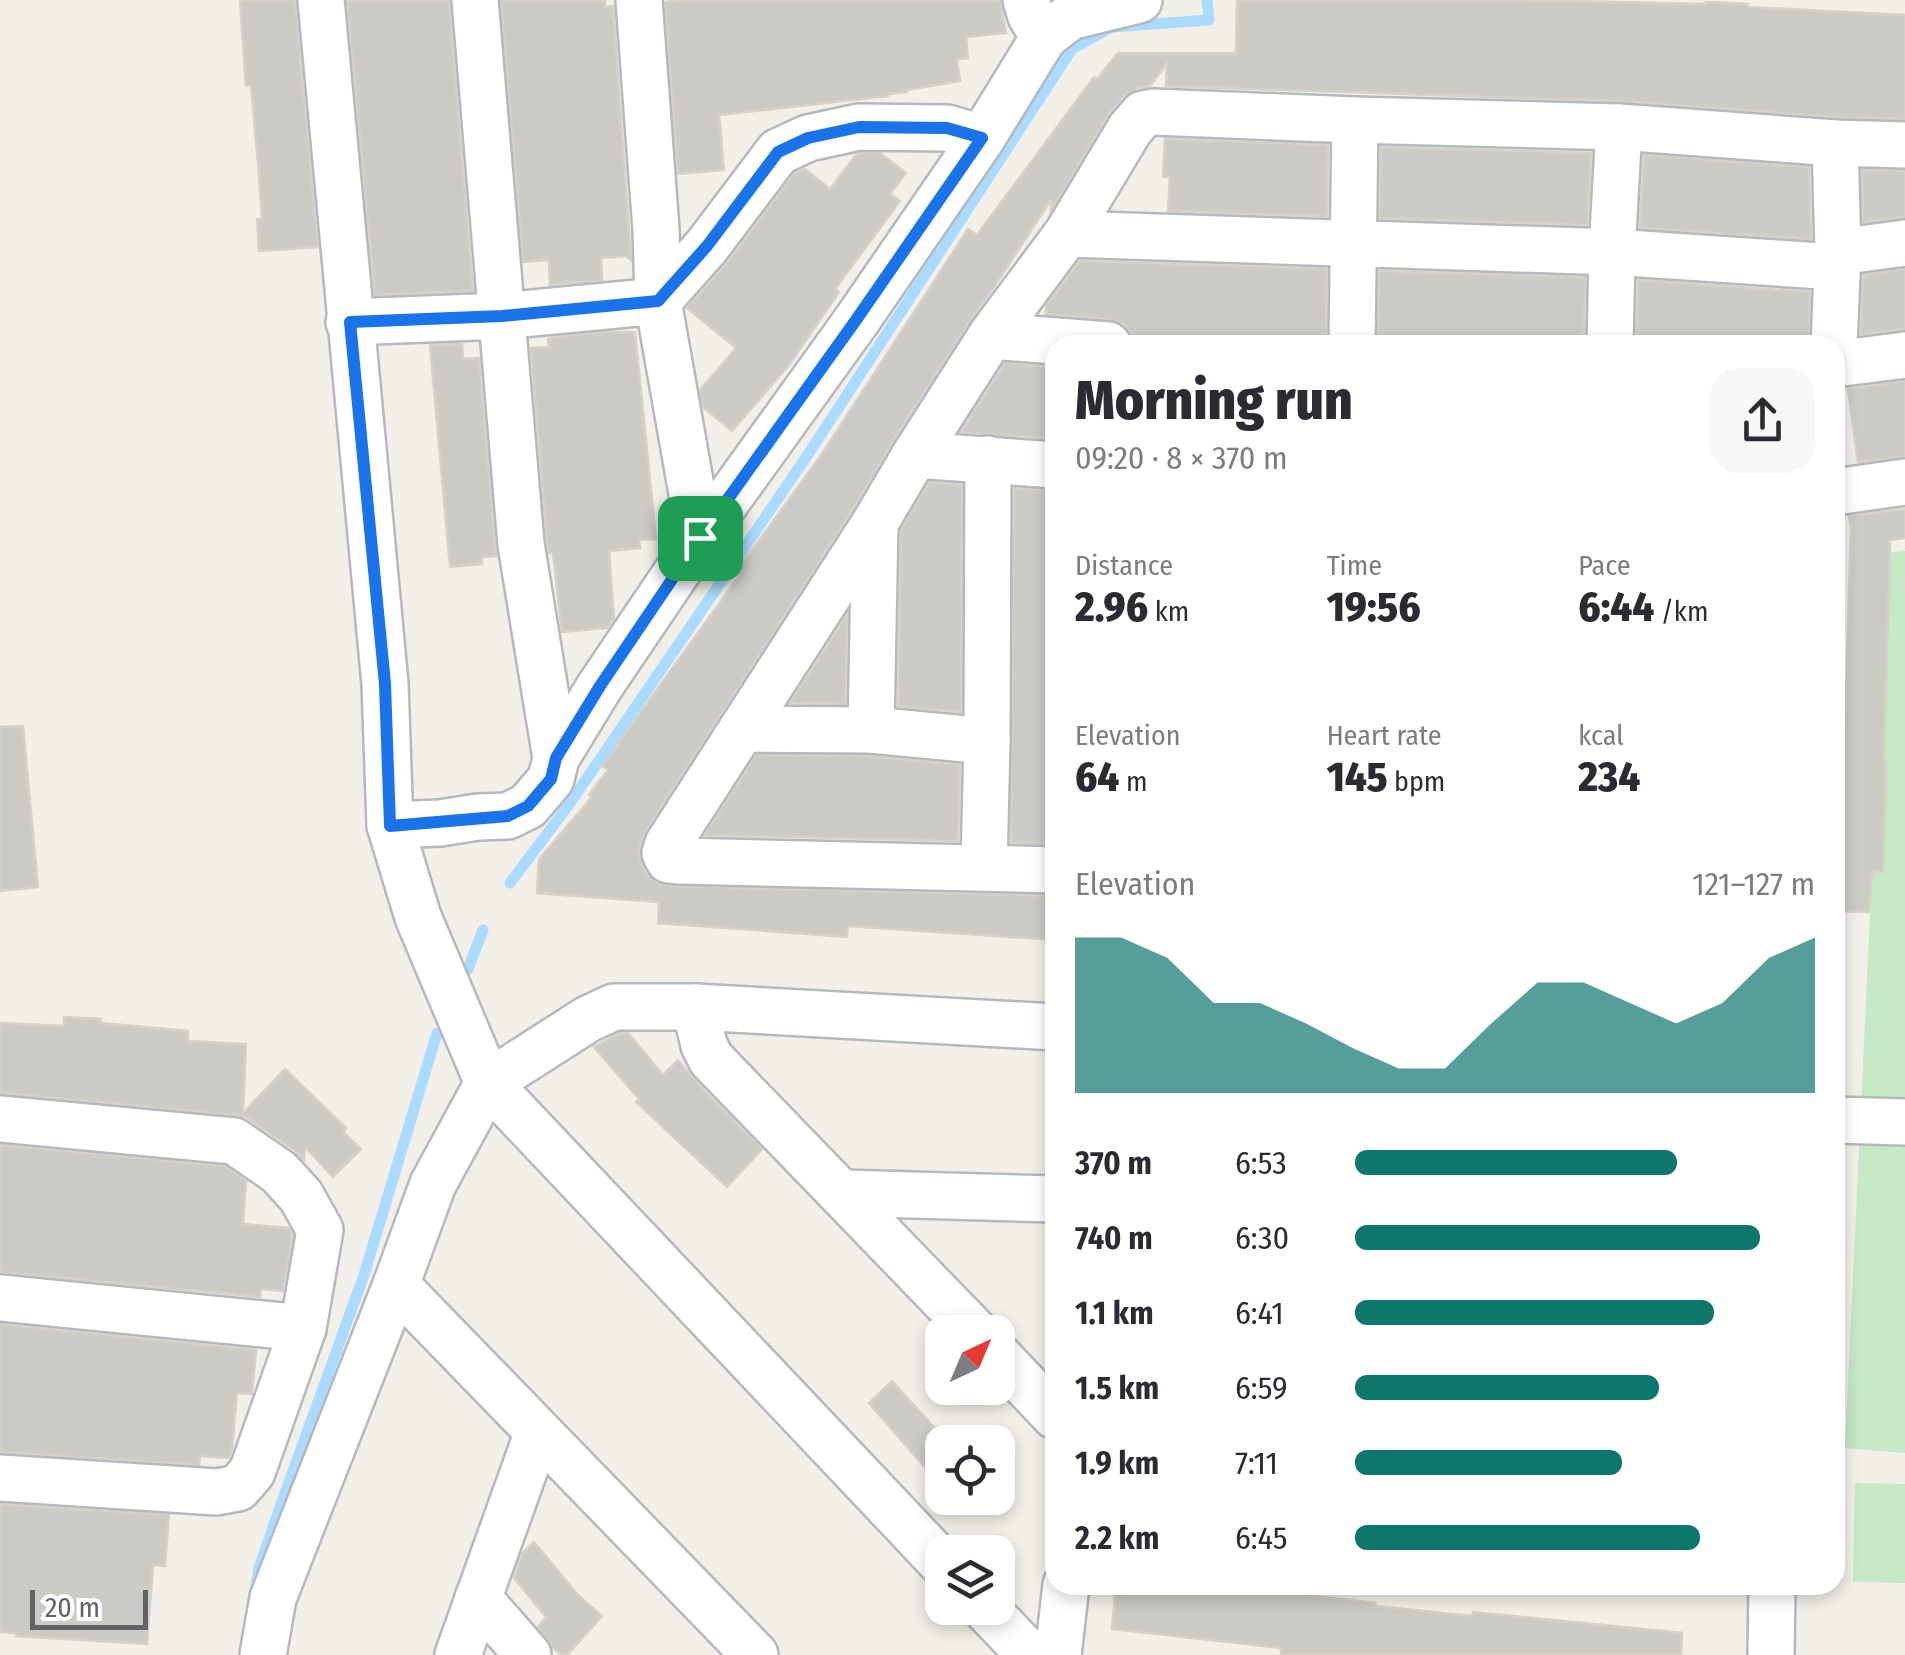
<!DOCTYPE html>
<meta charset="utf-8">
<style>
:root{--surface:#fff;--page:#f7f7f7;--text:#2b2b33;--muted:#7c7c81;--accent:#0f766e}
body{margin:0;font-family:"Fira Sans Condensed",sans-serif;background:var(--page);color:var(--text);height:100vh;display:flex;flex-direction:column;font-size:38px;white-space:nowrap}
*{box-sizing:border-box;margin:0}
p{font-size:32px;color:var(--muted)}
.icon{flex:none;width:55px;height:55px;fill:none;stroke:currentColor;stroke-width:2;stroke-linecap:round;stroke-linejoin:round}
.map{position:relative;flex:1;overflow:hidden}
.details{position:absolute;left:1045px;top:335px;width:800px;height:1260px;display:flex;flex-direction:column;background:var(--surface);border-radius:30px;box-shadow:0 5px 15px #0003}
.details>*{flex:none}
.needle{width:65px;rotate:44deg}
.tools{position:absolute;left:925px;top:1315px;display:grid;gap:20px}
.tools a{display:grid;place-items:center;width:90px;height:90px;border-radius:20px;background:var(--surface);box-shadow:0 5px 15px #0003;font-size:50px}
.scale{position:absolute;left:30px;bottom:25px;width:118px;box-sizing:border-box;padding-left:10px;border:5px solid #5f6368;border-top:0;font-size:28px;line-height:35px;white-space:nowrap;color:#5f6368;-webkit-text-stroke:8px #fff;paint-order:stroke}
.pin{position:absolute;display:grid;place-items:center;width:85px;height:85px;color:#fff;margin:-42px;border-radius:20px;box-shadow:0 5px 15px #0006}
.round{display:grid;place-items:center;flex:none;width:105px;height:105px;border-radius:30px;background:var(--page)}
.overview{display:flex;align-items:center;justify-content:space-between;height:170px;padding:0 30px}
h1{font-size:55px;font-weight:800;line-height:75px}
.metrics{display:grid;grid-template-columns:repeat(3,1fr);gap:15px;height:170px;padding:10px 30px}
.metrics div{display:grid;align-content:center}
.metrics b{font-size:42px;font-weight:800}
.metrics small{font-size:28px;font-weight:400}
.metrics p{font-size:28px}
.chart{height:280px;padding:20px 30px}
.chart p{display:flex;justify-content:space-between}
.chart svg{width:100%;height:180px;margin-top:10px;fill:var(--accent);opacity:.7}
ul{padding:0 30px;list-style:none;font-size:32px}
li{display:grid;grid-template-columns:160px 120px 1fr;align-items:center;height:75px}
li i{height:25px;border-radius:12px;background:var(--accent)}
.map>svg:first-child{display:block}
</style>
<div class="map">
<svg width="1905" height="1655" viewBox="0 0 1905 1655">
<rect width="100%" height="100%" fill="#f1efe8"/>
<!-- green -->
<g fill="#c5e8c5">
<path d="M1905,551V1453L1845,1448L1887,553Z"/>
<path d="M1855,1483L1905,1484V1583L1853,1582Z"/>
</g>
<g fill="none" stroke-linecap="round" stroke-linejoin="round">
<!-- stream -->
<g stroke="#aadaff" stroke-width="11">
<path d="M510,883L568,806L809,453L1072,49L1112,27L1209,20L1207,0"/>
<path d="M468,969L483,930"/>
<path d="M256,1587L259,1568L284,1496L364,1275L437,1033"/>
</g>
</g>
<!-- building -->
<g fill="#cccac5" stroke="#d6d1c6" stroke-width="2.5">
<path d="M240,0H295L318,247L259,251L257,219H262L259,175L251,85L246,86Z"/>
<path d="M347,0H449L473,291L375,295Z"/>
<path d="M501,0H605V7L613,6L631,260L626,256L601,258L602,280L550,285L549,260L523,262Z"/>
<path d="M682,0H1000L1006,33L966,37L968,58L957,59L960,81L907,90V92L888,94V96L719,115L724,170L678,174L665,2Z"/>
<path d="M1237,0H1522L1706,4V2L1748,4V7L1905,15V119L1836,117L1620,101L1166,86L1167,63L1150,86L1138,88L1124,96L1108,115L1051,210V200L992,290L969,322L892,442L853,509L646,830L640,845L639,856L646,873L656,882L667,886L1055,896V940L848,926L847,937L658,923L659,902L537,893L539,859L592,797L589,795L608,770L602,766L619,744L618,743L740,575L736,572L822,454L968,229L977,235L1094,77L1097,79L1118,53H1236Z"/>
<path d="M1165,139L1328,145L1327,216L1168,211L1170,177H1163Z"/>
<path d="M1381,147L1591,153L1587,225L1380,218Z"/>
<path d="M862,153H880L906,173L890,194L900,201L835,289L839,292L789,365L732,431L703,407L700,390L736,348L687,308L728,262L795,173L805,169L830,189L856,155Z"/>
<path d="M1644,155L1809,167L1811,239L1640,228Z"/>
<path d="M1862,170L1905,171V217L1863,222Z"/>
<path d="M1080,261L1327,269L1326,345H1194L1133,342L1131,333L1124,324L1111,319L1046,314V306Z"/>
<path d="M1905,269V329L1861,334L1863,275Z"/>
<path d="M1379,271L1585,277L1584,345L1378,344Z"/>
<path d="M1638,280L1810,292L1808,345H1636Z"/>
<path d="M606,332H635L656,539L639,540L640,548L609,551L614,618L607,628L562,632L553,553H549L547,541L531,348L549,347L548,339L554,337Z"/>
<path d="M462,344L463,359L479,358L496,556L482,557V564L450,567L430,345Z"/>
<path d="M1005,363L1055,367V439L961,432Z"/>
<path d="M1905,381V456L1858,462L1848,389Z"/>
<path d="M929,482L962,485L961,712L898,706L901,530Z"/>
<path d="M1014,488L1055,491V844L1011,843Z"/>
<path d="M1905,509V538L1890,540L1884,760H1886V792L1883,872L1872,871L1869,912L1838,911L1843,786H1837L1840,732H1845L1851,527L1849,516Z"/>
<path d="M847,615L845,704L790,703Z"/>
<path d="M23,726L38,887L0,891V727Z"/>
<path d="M756,755L870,756L960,765L958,841L705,835Z"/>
<path d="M64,1017L101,1019V1023L188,1031V1041L246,1044L243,1113L285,1069L346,1128L343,1132L361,1149L333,1177L305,1147L304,1160L294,1150L249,1119L237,1115L0,1093V1023L64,1026Z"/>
<path d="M620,1033H628L663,1075L678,1060L699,1085L762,1149L727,1187L636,1102L639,1099L594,1047Z"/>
<path d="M0,1145L225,1166L246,1181L243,1224L289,1228L293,1235L283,1291L261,1289L260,1297L0,1272Z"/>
<path d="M0,1324L256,1350L252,1394L237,1393L232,1449L229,1458L200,1456L199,1465L0,1452Z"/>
<path d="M892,1381L942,1436V1487L869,1403Z"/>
<path d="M0,1504L169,1515L165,1566L153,1565L147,1644L16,1636V1633L0,1632Z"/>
<path d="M534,1542L579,1596L602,1616L567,1655H561L553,1648L538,1627L546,1617L514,1578L523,1552Z"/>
<path d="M1116,1585H1224L1376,1603V1606L1472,1616L1473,1612L1682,1633L1681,1655H1281V1648L1112,1629Z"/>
</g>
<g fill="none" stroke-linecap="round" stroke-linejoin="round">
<defs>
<g id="street">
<path d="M321,0L385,684L390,825L418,917L488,1083L942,1563"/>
<path d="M475,0L521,544L556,758"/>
<path d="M639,0L656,230L658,301L707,246L778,152L808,138L859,127L947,128L982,138L1044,37"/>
<path d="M1026,0L1031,16L1044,37L1070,17L1139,0"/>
<path d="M1067,234L1612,252L1836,267"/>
<path d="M1838,252L1905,243"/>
<path d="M349,322L502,316L658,301L700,538"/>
<path d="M991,336L1108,345"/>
<path d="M1352,345L1355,120"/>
<path d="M1610,345L1612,252L1619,127"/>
<path d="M1834,345L1838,252L1835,143"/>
<path d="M1835,364L1905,355"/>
<path d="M915,455L1055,465"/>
<path d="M1835,492L1905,482"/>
<path d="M742,729L871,730L987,741"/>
<path d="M871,730L875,523"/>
<path d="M390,825L440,823L478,817L508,816L528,806L551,779L556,758L600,686L700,538L857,320L982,138"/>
<path d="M984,867L987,741L988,459"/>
<path d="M1055,870L680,861L669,860L665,853L668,844L875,523L915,455L991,336L1067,234L1130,129L1143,114L1153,112L1355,120L1619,127L1835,143L1905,145"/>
<path d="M695,1007L704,1045L711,1059L975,1332"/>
<path d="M0,1119L234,1141L279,1172L301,1196L320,1230L303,1328L252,1472L238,1488L217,1492L0,1478"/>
<path d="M1835,1120L1905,1122"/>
<path d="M842,1193L1055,1199"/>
<path d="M396,1285L755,1655"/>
<path d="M0,1298L303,1328"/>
<path d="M998,1356L1055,1416"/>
<path d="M478,1598L528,1655"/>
<path d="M985,1608L1030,1655"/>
<path d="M263,1655L273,1598L396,1285L433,1184L488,1083L588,1019L614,1007H695L1055,1027"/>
<path d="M458,1655L538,1432"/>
<path d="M1058,1655L1066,1585"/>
<path d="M1771,1655L1772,1585"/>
</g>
</defs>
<!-- street casing -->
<use href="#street" stroke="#b5b8bc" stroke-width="50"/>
<!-- street -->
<use href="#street" stroke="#fff" stroke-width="45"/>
</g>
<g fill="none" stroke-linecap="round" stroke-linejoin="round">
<defs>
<path id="route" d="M859,127L947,128L982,138L856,320L700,538L600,686L556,758L551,779L528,806L508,816L390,826L385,684L350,322L502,316L658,301L707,246L778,152L808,138Z"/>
</defs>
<!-- route casing -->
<use href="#route" stroke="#fff" stroke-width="20"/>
<!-- route -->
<use href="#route" stroke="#1a73e8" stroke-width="12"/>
</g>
</svg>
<div class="tools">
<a><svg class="needle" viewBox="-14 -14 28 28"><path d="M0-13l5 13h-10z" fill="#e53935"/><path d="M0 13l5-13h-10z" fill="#7c7c81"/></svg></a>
<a><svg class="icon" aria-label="locate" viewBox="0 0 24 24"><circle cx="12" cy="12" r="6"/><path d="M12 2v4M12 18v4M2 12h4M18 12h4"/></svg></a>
<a><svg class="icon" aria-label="layers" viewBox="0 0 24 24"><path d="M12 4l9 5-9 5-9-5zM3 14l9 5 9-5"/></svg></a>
</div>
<div class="scale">20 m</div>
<div class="pin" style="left:700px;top:538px;background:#1e9e55"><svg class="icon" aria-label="arrive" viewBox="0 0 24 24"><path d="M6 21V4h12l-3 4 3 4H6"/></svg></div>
<section class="details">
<div class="overview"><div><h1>Morning run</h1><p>09:20 · 8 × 370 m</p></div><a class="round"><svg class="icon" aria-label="share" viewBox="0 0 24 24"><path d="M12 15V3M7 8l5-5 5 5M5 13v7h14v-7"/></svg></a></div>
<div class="metrics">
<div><p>Distance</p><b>2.96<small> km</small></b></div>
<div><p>Time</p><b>19:56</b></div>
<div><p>Pace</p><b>6:44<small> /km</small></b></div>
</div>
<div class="metrics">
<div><p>Elevation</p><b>64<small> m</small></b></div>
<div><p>Heart rate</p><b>145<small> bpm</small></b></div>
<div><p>kcal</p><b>234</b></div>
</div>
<div class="chart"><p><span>Elevation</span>121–127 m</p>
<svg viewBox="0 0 160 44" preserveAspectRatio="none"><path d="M0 44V6L10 6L20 11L30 22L40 22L50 27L60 33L70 38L80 38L90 27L100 17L110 17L120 22L130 27L140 22L150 11L160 6V44z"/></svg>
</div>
<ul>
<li><b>370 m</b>6:53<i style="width:70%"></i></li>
<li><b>740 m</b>6:30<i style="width:88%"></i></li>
<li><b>1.1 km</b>6:41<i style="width:78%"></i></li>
<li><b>1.5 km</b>6:59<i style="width:66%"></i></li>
<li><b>1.9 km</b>7:11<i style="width:58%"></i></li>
<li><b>2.2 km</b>6:45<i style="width:75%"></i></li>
</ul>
</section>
</div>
